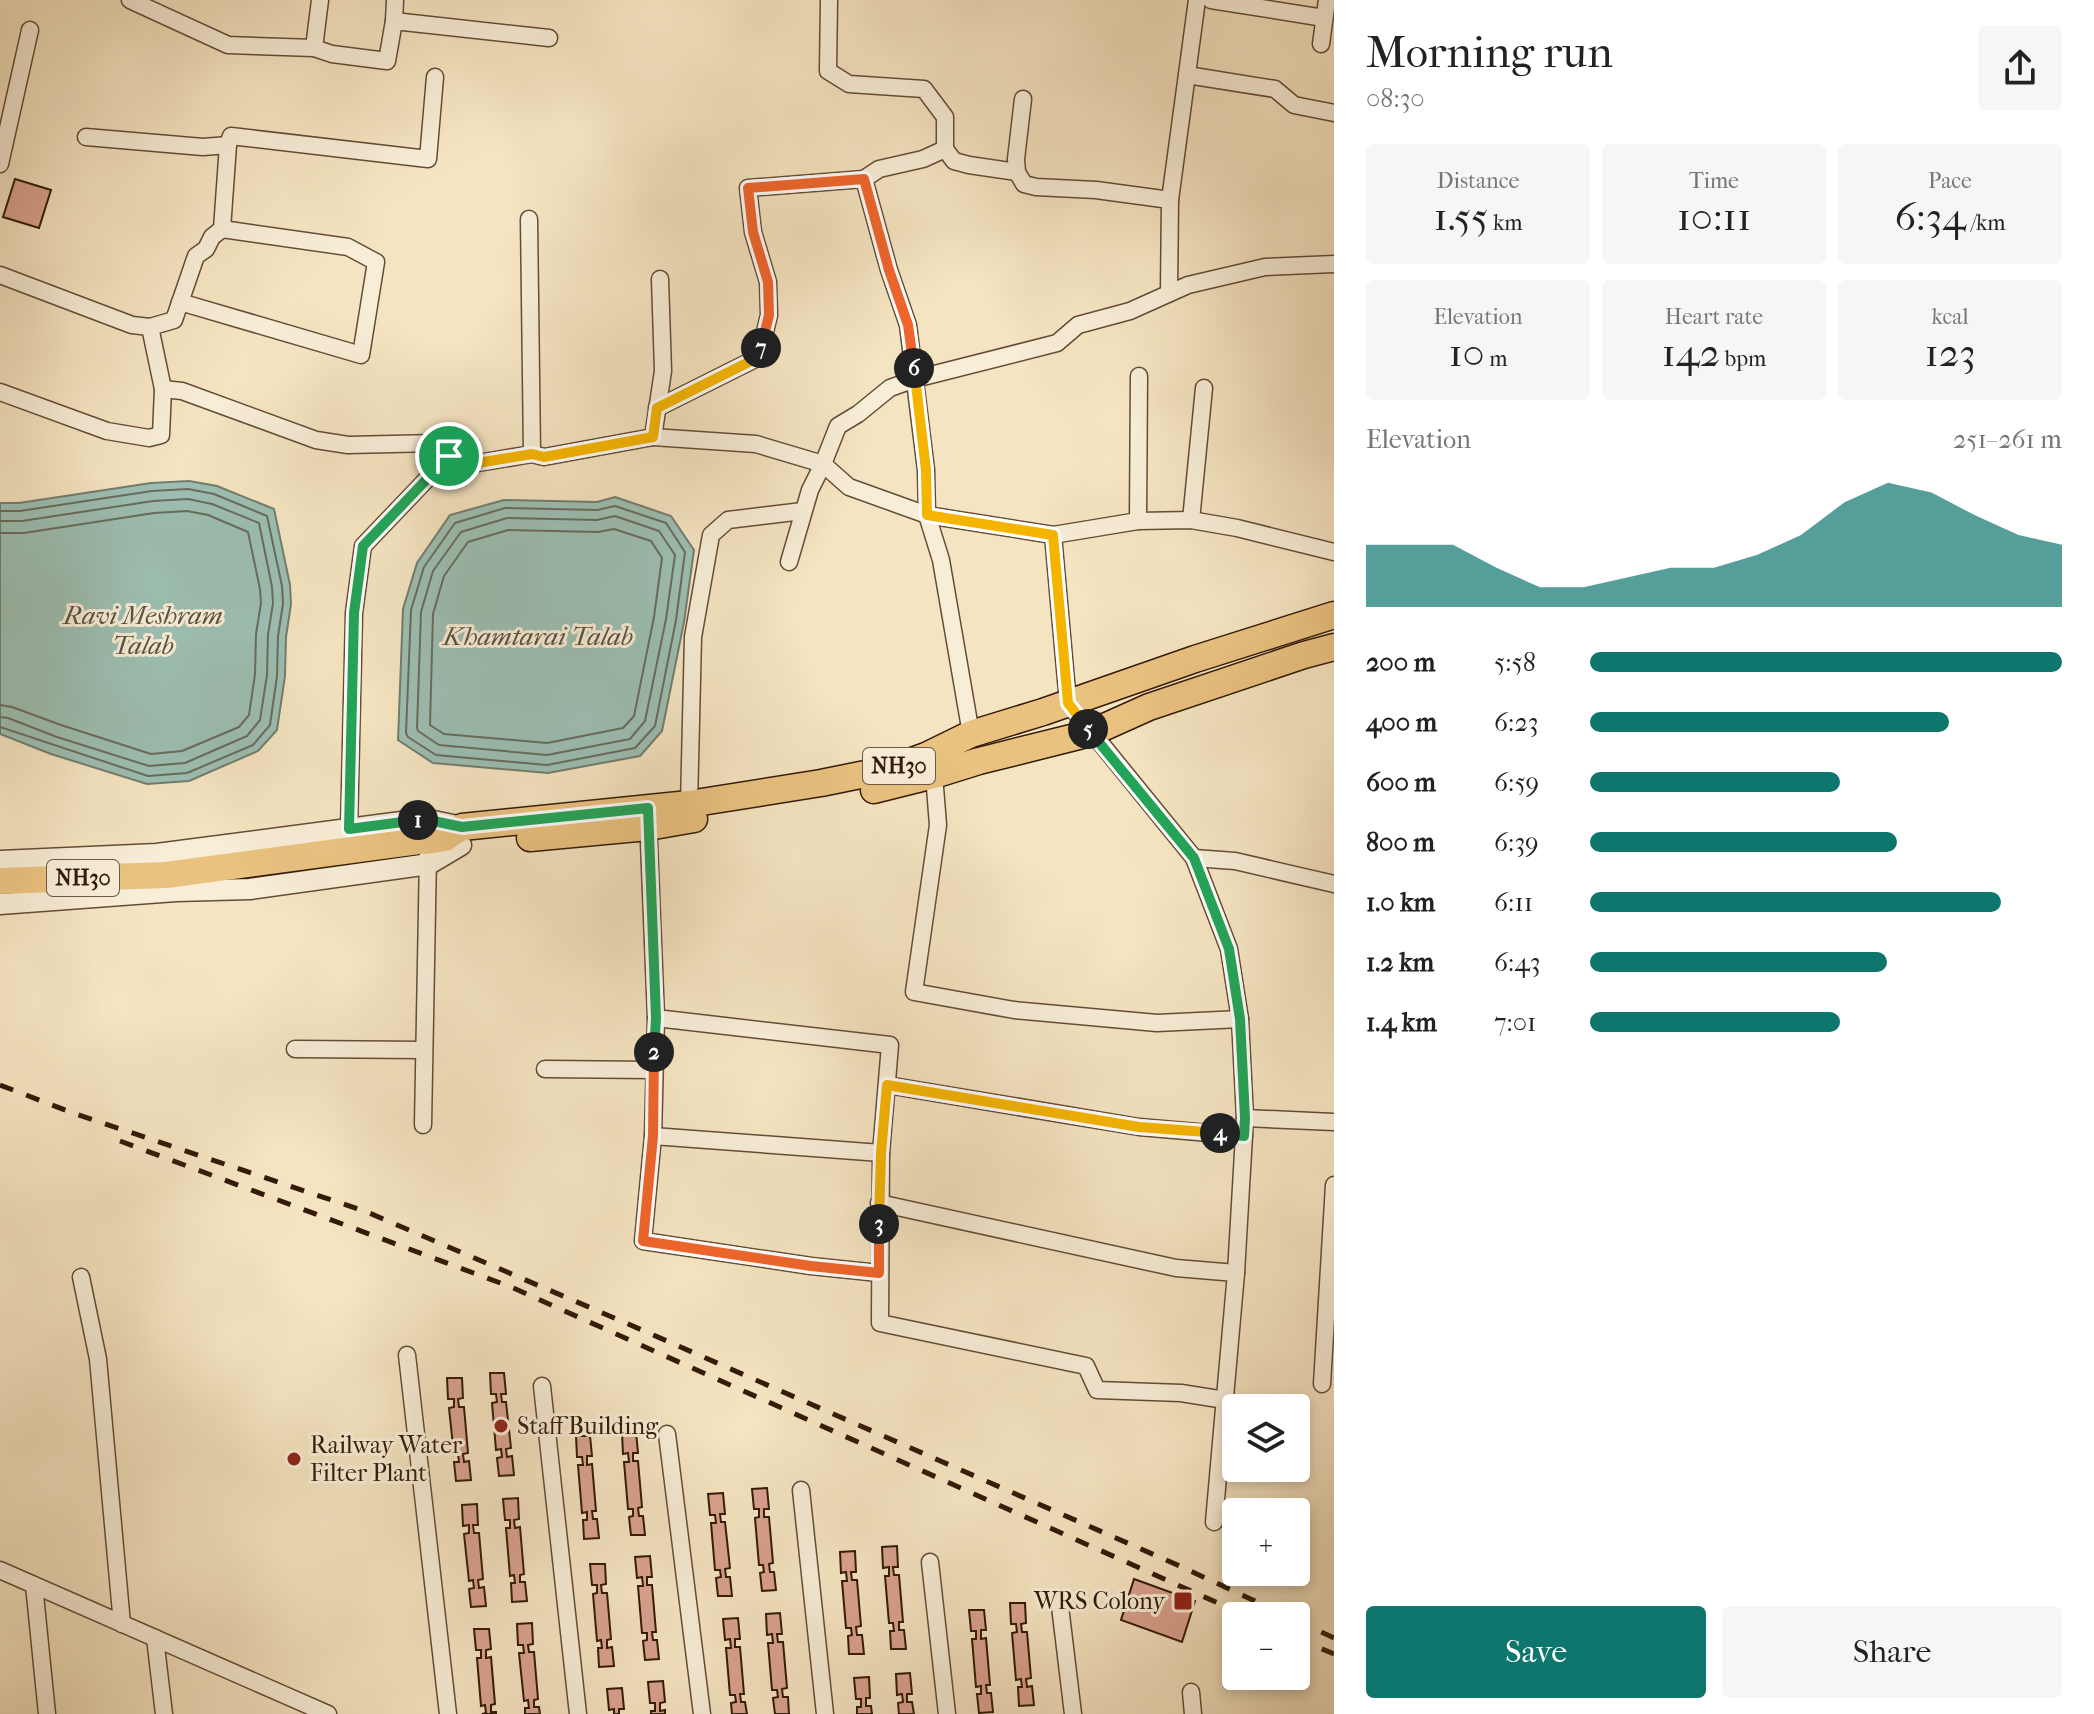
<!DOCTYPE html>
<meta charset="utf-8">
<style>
:root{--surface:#fff;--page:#f6f6f6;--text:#222;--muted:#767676;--accent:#0f766e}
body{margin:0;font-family:"IM FELL French Canon",serif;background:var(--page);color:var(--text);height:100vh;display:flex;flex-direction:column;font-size:30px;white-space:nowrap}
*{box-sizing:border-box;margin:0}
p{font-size:26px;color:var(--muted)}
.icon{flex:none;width:44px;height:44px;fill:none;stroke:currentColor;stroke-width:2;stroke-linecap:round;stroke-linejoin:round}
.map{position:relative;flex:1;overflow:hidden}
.panel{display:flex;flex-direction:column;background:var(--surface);width:760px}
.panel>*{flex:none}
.tools{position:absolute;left:1222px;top:1394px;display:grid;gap:16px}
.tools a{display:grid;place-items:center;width:88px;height:88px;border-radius:8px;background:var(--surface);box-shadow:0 4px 12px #0003;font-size:40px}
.pin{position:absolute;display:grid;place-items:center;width:68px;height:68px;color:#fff;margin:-34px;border:4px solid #fff;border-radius:50%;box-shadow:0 2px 8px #0007}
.km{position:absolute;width:40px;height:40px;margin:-20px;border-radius:50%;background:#222;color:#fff;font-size:22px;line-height:40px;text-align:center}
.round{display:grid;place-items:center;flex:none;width:84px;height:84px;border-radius:8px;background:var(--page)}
.overview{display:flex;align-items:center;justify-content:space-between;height:136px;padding:0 32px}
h1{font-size:44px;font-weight:600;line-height:60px}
.figures{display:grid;grid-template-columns:repeat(3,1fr);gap:12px;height:136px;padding:8px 32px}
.figures div{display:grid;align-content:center;border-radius:8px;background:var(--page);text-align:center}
.figures b{font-size:40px;font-weight:600}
.figures small{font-size:22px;font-weight:400}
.figures p{font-size:22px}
.chart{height:224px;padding:16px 32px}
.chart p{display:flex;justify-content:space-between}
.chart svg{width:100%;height:144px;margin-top:8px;fill:var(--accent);opacity:.7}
.primary-button{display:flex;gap:16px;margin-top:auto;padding:16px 32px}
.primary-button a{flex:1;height:92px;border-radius:8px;background:var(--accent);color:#fff;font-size:32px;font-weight:600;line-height:92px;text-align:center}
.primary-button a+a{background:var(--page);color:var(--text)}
ul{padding:0 32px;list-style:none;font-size:26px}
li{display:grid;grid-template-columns:128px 96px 1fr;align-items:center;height:60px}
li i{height:20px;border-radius:10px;background:var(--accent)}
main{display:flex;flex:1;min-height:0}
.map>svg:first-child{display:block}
</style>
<main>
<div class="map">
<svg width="1334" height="1714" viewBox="0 0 1334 1714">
<rect width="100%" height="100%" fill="#f5e4c1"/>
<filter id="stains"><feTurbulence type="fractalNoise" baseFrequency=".0025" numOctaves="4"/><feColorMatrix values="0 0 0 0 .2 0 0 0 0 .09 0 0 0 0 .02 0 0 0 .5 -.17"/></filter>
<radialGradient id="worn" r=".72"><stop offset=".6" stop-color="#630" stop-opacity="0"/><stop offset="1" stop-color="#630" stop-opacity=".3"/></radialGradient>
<!-- water -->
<g fill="#9cbfb3" stroke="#727d6e" stroke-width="2">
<path d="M189,481L217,486L274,509L290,585L291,604L286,637L285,676L277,730L258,751L189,781L147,784L51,754L0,734V503H19L151,483Z"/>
<path d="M615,497L671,516L694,550L684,622L662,731L640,756L548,773L433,763L398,740L403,609L417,563L450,515L504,500L597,502Z"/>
</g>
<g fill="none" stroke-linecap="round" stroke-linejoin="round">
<!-- shore -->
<g stroke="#686c5d" stroke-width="2">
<path d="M615,506L666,523L685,552L676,620L655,726L635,748L547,765L436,755L408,737L406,733L411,610L424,567L455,523L505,508L597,510Z"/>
<path d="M0,511H20L152,491L188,489L214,494L267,516L282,586L283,604L278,636L277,676L270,725L253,745L187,773L148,776L0,727"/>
<path d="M615,516L659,531L675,555L666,619L645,721L630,739L547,755L439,745L418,731L417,728L421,612L433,571L461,532L507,518L597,520Z"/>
<path d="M0,521H22L153,501L188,499L212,504L259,523L272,587L273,603L268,635L267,675L260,720L247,736L185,763L149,766L57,737L8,718L0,717"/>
<path d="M614,529L651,541L662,558L654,617L634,716L623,728L547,743L444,734L430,725L433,614L444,576L468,542L508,530L598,532Z"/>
<path d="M0,533H24L154,513L187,511L208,515L248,532L260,589L261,603L256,634L255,674L249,715L239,727L182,751L151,754L61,725L12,707L0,705"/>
</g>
</g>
<!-- building -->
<g fill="#daa28f" stroke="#331907" stroke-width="2">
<path d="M15,179L51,190L39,228L3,217Z"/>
<path d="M490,1373H504L506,1394H501L502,1402H506L511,1448L506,1449L507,1457L512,1456L514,1475L499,1476L497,1458L502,1457L501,1449L496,1450L492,1403L497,1402L496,1394H491Z"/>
<path d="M447,1378H462L463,1398L458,1399L459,1407H464L468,1453L463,1454L464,1462L469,1461L471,1480L456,1481L454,1462H459L458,1454L454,1455L449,1408L454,1407V1399H448Z"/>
<path d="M636,1432L638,1453H633V1461H638L642,1507L638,1508L639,1516H643L645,1535H631L629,1517L633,1516V1509H628L624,1462H629L628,1453L623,1454L622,1433Z"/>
<path d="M576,1436H590L592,1456H587V1465L592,1464L596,1511H592L593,1519H597L599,1538L584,1539L583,1520H587V1512L582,1513L578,1465H583L582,1457H577Z"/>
<path d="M767,1488L769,1509H764V1517H769L773,1563L769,1564L770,1572H774L776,1590L762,1591L760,1573L764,1572L763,1565H759L755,1518L759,1517V1509H754L752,1489Z"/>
<path d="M723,1493L725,1514H720L721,1522H725L730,1568L725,1569L726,1577H730L732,1596H718L716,1578L721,1577L720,1570H715L711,1523H716L715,1515H710L708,1494Z"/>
<path d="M518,1498L519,1519L514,1520L515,1528L520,1527L524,1574L520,1575V1582H525L527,1601L512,1602L511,1583H515L514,1575L510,1576L506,1528H510V1520H505L503,1499Z"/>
<path d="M477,1504L478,1525H473L474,1533H479L483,1579L478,1580L479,1588L484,1587L486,1606L471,1607L469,1589L474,1588L473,1580L469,1581L464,1534L469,1533V1525L463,1526L462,1505Z"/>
<path d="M897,1546L898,1567H893L894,1575H899L903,1622H899V1630H904L906,1649H891L890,1631H894L893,1623H889L885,1576H889V1567L883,1568L882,1547Z"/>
<path d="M855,1551L856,1572H851L852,1580H857L861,1626L856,1627L857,1635H862L864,1654H849L848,1636L852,1635L851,1628H846L842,1581H847L846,1572L841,1573L840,1552Z"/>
<path d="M650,1556L652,1577H647V1585H652L656,1632H652L653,1640H657L659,1659L645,1660L643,1641L647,1640V1633H642L638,1586H643L642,1577L637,1578L635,1557Z"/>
<path d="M590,1564H605L606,1584L601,1585L602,1593H607L611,1639L607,1640V1648L612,1647L614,1666L599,1667L598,1648H602L601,1640L597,1641L593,1594L597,1593V1585H592Z"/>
<path d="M1134,1579L1195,1601L1182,1642L1121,1620Z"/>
<path d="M1010,1603H1025L1026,1623L1021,1624L1022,1632H1027L1031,1678L1026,1679L1027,1687L1032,1686L1034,1705L1019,1706L1018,1687H1022L1021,1679L1016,1680L1012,1633L1017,1632L1016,1624H1011Z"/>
<path d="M969,1610H984L986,1630H981V1639L986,1638L990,1685H986L987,1693H991L993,1712L979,1713L977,1694H981V1686L976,1687L972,1639H976V1631H971Z"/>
<path d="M780,1613L782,1634H777L778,1642H783L787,1688L782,1689L783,1697H788L789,1714H775L773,1698L778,1697L777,1690H772L768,1643H773L772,1634L767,1635L766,1614Z"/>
<path d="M738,1618L740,1639H735V1647H740L744,1694H740L741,1702H745L747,1714H732L731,1703L736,1702L735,1695H730L726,1648H731L730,1639L725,1640L723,1619Z"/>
<path d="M532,1623L533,1644L528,1645L529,1652H534L538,1699L534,1700V1707H539L540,1714H525V1708H529L528,1700L524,1701L519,1653H524L523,1645H518L517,1624Z"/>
<path d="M474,1629H489L491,1649L486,1650V1658L491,1657L495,1704L491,1705V1712H496V1714H482L486,1713L485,1705L481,1706L477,1658H481V1650H476Z"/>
<path d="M910,1673L912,1694H907V1702H912L914,1714H899L898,1703L903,1702L902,1694L897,1695L896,1674Z"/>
<path d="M869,1677L870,1698H866V1706H871L872,1714H857V1707H861V1699H856L854,1678Z"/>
<path d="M663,1681L665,1702L660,1703V1711L665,1710V1714H651V1711H655V1703H650L648,1682Z"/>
<path d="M622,1688L624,1709H619V1714H614V1709L609,1710L607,1689Z"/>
</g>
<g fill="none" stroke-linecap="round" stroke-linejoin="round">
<defs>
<g id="minor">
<path d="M130,0L228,45L314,48L332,54L387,61L394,21L549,38"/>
<path d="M829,0L828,71L849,84L924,89L945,117V149L954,161L969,165L1017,172"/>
<path d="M1211,0L1324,18"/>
<path d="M394,21L395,0"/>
<path d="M1321,44L1327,0"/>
<path d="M314,48L320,0"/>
<path d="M1187,75L1275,89L1294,105L1334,113"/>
<path d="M1023,99L1016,159L1017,172L1024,184L1036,187L1096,190L1170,200"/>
<path d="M86,137L203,147L228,145"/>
<path d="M0,164L30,30"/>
<path d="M864,179L889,270L908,325L926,470L927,515L941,560L971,734"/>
<path d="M529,219L532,454"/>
<path d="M0,275L132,325L150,327L174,320L196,256L206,249L212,237L222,229L228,145L231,136L428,159L435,77"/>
<path d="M660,279L663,371L653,437L756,444L823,464L849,487L927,515L1053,535L1138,521L1191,520L1237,528L1334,552"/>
<path d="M1169,292L1170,200L1197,0"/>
<path d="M180,302L361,355L376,262L348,247L222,229"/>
<path d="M163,389L182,391L316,440L348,445L436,443L460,466L532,454L544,457L653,437"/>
<path d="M0,392L107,431L149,438L161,435L163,389L150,327"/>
<path d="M657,408L759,357L769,315L768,282L753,232L748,188L864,179L879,169L923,159L945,149"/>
<path d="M1191,520L1204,388"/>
<path d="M1138,521L1139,376"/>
<path d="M1053,535L1068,703L1194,858L1229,949L1240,1019L1245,1118L1236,1273L1214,1522"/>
<path d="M789,562L810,490L823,464L838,426L858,414L890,388L915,379L1057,343L1078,325L1130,311L1188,285L1265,267L1334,264"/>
<path d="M931,768L934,775L938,825L914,992L1014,1010L1157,1023L1240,1019"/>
<path d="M689,804L693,637L711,535L728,520L803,511"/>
<path d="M648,818L656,1018L653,1136L643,1241L811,1266L879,1273"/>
<path d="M349,829L354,613L363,546L449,456"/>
<path d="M1194,858L1235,861L1334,884"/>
<path d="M656,1018L890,1045L881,1153L880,1323L1086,1366L1097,1390L1181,1393L1225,1400"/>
<path d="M295,1049L424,1050"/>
<path d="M545,1069L653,1070"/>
<path d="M887,1085L1139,1127L1244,1136"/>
<path d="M1245,1118L1334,1122"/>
<path d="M423,1125L428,855"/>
<path d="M653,1136L881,1153"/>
<path d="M879,1203L1176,1268L1236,1273"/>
<path d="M81,1277L98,1359L122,1624"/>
<path d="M407,1355L448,1714"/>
<path d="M1322,1384L1334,1185"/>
<path d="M542,1386L578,1714"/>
<path d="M667,1434L702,1714"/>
<path d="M801,1490L825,1714"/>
<path d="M930,1562L947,1714"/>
<path d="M0,1570L328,1714"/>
<path d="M34,1585L47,1714"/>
<path d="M1059,1598L1073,1714"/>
<path d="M155,1638L164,1714"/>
<path d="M1191,1692L1193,1714"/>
</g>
<g id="tertiary">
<path d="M0,861L157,854L424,819L462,827"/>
<path d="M0,904L176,891L250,889L429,864L461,845"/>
</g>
<g id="primary">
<path d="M874,790L934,775L979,761L1091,733L1149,707L1304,655L1334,647"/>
<path d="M445,837L462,827L689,804L821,783L890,769L926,756L971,734L1043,712L1195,659L1334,615"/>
<path d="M530,838L648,827L694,819"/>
<path d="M0,881L166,875L426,840"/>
</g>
<path id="trunk" d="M426,840L445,837"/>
</defs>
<!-- minor casing -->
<use href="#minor" stroke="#644c36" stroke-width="19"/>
<!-- tertiary casing -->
<use href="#tertiary" stroke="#644c36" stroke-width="23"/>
<!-- primary casing -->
<use href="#primary" stroke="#331907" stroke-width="29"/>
<!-- trunk casing -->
<use href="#trunk" stroke="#331907" stroke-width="31"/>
<!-- minor -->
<use href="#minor" stroke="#f8edd7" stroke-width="16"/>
<!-- tertiary -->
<use href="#tertiary" stroke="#f8edd7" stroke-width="20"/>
<!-- primary -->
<use href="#primary" stroke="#eac280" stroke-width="26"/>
<!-- trunk -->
<use href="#trunk" stroke="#eac280" stroke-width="28"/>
<!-- rail -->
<g stroke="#331907" stroke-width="5" stroke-dasharray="14 14" stroke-linecap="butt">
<path d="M0,1085L73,1113L367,1212L619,1320L1182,1567L1287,1616"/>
<path d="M120,1141L511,1287L1247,1616"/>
<path d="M1296,1620L1334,1638"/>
<path d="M1296,1638L1334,1654"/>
</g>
</g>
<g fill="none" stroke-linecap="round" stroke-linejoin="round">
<defs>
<path id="split-1" d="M418,820L349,829L354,613L363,546L449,456"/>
<path id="split-2" d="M418,820L424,819L462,827L648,808L656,1018L654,1052"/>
<path id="split-3" d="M654,1052L653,1136L643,1241L811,1266L879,1273V1224"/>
<path id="split-4" d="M879,1224L881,1153L887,1085L1139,1127L1220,1133"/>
<path id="split-5" d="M1088,729L1194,858L1229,949L1240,1019L1245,1118L1244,1136L1220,1133"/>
<path id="split-6" d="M914,368L926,470L927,515L1053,535L1068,703L1088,729"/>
<path id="split-7" d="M761,348L769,315L768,282L753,232L748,188L864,179L889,270L908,325L914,368"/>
<path id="split-8" d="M449,456L460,466L532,454L544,457L653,437L657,408L759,357L761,348"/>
</defs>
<!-- split-1 casing -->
<use href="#split-1" stroke="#fff" stroke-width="16"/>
<!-- split-2 casing -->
<use href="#split-2" stroke="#fff" stroke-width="16"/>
<!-- split-3 casing -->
<use href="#split-3" stroke="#fff" stroke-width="16"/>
<!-- split-4 casing -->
<use href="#split-4" stroke="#fff" stroke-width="16"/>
<!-- split-5 casing -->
<use href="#split-5" stroke="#fff" stroke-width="16"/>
<!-- split-6 casing -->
<use href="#split-6" stroke="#fff" stroke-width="16"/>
<!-- split-7 casing -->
<use href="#split-7" stroke="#fff" stroke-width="16"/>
<!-- split-8 casing -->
<use href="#split-8" stroke="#fff" stroke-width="16"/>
<!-- split-1 -->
<use href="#split-1" stroke="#22a559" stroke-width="10"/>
<!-- split-2 -->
<use href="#split-2" stroke="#22a559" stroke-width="10"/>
<!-- split-3 -->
<use href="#split-3" stroke="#f0652b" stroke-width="10"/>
<!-- split-4 -->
<use href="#split-4" stroke="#f5b400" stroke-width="10"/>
<!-- split-5 -->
<use href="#split-5" stroke="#22a559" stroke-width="10"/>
<!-- split-6 -->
<use href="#split-6" stroke="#f5b400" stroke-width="10"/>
<!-- split-7 -->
<use href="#split-7" stroke="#f0652b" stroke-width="10"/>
<!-- split-8 -->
<use href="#split-8" stroke="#f5b400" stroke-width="10"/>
</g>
<!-- markers -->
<g fill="#8f2418" stroke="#f8edd7" stroke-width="3">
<circle cx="501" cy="1426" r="8"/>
<circle cx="294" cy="1459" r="8"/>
<rect x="1173" y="1591" width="20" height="20" rx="4"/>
</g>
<g text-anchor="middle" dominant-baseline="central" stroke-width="6" stroke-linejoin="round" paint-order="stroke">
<!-- shield labels -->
<g fill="#f8edd7" stroke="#6e5945" stroke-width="2">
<rect x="863" y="748" width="72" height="36" rx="6"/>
<rect x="47" y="860" width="72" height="36" rx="6"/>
</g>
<g font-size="22" font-weight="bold" fill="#331907">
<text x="899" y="766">NH30</text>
<text x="83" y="878">NH30</text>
</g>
<!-- poi labels -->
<g font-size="24" fill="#331907" stroke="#f8edd7" text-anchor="start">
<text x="517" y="1426">Staff Building</text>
<text x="310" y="1445">Railway Water<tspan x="310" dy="28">Filter Plant</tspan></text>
<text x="1165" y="1601" text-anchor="end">WRS Colony</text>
</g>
<!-- water labels -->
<g font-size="26" font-style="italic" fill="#585343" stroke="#f8edd7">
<text x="143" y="615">Ravi Meshram<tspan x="143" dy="30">Talab</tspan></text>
<text x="538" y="636">Khamtarai Talab</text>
</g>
</g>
<rect width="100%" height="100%" filter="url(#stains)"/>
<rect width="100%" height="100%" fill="url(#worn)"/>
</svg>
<div class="tools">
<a><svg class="icon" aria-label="layers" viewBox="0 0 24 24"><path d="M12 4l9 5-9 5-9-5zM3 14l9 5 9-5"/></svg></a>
<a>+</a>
<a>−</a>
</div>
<div class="pin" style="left:449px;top:456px;background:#1e9e55"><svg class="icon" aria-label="arrive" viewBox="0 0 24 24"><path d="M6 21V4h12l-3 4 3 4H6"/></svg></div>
<b class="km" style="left:418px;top:820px">1</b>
<b class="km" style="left:654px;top:1052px">2</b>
<b class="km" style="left:879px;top:1224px">3</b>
<b class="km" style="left:1220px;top:1133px">4</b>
<b class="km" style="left:1088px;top:729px">5</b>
<b class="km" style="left:914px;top:368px">6</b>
<b class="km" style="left:761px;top:348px">7</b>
</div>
<section class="panel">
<div class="overview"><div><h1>Morning run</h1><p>08:30</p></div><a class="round"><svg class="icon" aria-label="share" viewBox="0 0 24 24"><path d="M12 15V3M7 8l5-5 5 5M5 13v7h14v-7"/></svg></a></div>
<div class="figures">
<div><p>Distance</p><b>1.55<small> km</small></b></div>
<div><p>Time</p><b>10:11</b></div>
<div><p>Pace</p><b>6:34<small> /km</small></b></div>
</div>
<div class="figures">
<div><p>Elevation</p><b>10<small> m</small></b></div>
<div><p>Heart rate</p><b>142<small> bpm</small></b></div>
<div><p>kcal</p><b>123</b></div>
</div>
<div class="chart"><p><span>Elevation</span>251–261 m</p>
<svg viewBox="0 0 160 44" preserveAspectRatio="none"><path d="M0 44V25L10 25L20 25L30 32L40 38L50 38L60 35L70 32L80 32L90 28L100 22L110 12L120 6L130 9L140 16L150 22L160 25V44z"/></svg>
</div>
<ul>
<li><b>200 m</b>5:58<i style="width:100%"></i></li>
<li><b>400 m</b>6:23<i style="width:76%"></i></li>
<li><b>600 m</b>6:59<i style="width:53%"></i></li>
<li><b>800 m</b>6:39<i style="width:65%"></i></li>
<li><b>1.0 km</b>6:11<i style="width:87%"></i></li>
<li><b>1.2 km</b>6:43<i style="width:63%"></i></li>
<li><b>1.4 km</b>7:01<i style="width:53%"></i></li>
</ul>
<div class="primary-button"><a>Save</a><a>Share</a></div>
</section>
</main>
